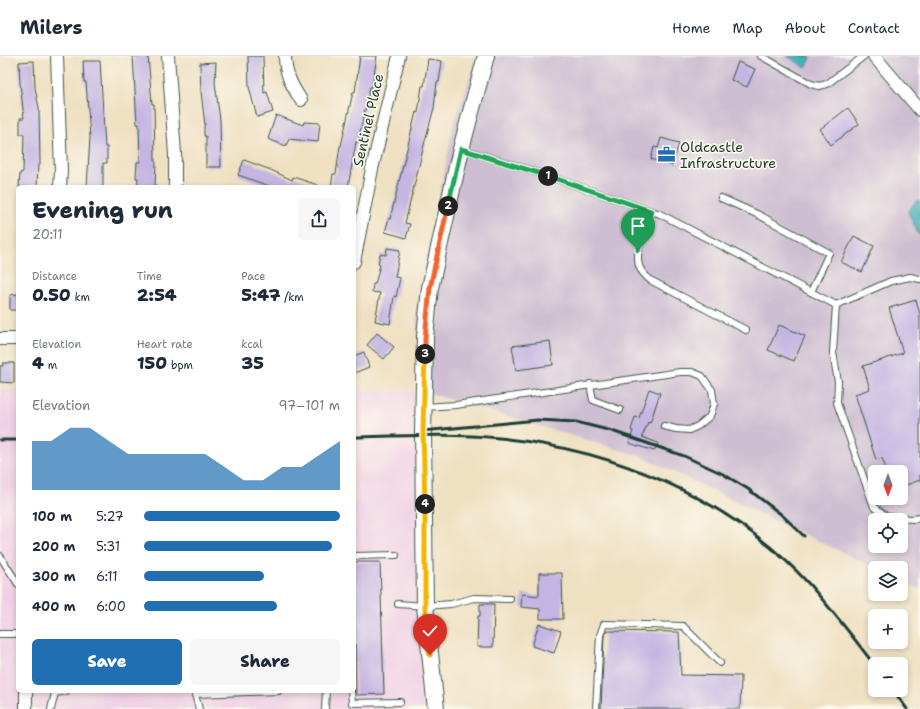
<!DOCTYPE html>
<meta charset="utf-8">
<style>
:root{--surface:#fff;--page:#f6f6f7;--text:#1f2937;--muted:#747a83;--line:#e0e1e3;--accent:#1f6fb2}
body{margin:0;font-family:"Shantell Sans",sans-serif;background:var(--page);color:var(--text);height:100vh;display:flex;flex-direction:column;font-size:15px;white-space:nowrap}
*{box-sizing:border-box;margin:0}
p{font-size:13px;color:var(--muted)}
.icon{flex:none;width:22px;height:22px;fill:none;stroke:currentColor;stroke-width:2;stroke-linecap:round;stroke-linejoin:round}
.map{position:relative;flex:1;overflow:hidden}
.sheet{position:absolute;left:16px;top:129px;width:340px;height:508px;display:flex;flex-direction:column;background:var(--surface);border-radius:6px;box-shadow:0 2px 6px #0003}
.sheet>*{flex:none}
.needle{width:26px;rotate:180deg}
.fabs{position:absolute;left:868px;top:409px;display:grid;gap:8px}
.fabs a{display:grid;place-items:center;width:40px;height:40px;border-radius:6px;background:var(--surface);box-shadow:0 2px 6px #0003;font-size:20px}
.pin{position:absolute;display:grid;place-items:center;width:34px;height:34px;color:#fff;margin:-41px -17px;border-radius:50% 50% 50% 0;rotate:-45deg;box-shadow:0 0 4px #0007}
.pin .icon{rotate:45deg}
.km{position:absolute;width:20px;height:20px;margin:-10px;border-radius:50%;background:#222;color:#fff;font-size:11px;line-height:20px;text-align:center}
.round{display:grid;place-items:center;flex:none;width:42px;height:42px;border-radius:6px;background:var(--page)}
.headline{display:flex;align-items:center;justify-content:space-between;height:68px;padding:0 16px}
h1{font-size:22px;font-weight:800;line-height:30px}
.stats{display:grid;grid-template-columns:repeat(3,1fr);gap:6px;height:68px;padding:4px 16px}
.stats div{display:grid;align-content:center}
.stats b{font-size:17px;font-weight:800}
.stats small{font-size:11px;font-weight:400}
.stats p{font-size:11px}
.chart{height:112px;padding:8px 16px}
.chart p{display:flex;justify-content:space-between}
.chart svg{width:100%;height:72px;margin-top:4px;fill:var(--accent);opacity:.7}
.cta{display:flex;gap:8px;margin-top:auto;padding:8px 16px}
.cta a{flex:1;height:46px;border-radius:6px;background:var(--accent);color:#fff;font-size:16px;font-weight:800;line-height:46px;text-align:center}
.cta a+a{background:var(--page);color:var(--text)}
ul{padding:0 16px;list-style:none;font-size:13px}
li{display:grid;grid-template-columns:64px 48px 1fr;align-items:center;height:30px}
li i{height:10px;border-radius:5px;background:var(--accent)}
header{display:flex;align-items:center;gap:24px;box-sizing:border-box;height:56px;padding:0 20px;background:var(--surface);border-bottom:1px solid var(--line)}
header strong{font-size:19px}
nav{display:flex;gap:22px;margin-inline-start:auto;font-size:14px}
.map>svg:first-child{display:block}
</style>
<header>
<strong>Milers</strong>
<nav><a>Home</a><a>Map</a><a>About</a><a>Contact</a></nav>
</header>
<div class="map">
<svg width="920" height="653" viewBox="0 0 920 653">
<rect width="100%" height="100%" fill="#fbf7ec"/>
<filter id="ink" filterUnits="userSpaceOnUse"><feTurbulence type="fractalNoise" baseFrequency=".025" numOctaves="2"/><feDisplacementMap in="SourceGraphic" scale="8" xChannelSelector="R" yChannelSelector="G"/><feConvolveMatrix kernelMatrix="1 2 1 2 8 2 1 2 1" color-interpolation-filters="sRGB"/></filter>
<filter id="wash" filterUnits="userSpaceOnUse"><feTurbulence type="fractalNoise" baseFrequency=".012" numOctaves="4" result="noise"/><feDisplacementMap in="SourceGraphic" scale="16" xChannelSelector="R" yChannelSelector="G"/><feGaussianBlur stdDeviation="0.9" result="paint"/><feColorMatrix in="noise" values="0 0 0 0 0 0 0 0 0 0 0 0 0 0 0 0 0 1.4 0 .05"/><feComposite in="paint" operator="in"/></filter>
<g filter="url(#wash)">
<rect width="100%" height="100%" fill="#efe0c1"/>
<!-- built -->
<path fill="#f0d0e5" d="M0,334H18V635H354V335H422L430,653H0Z"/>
<!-- industrial -->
<path fill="#cebed2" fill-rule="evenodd" d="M478,0H920V533L901,524V512H875L640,400L422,335L416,257L454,66ZM875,416H901V442H875ZM875,464H901V490H875Z"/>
<!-- water -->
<g fill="#3fb0b8" stroke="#2f7676">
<path d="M787,0H810L811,2L806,12Z"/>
<path d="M920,144V179L918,178L908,156L915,146Z"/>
</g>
<g id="blocks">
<!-- building -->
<g fill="#c4b5e2">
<path d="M133,0H148L152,48H154L155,106L156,107L155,131H137L138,122H136L137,106H140L139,68H137Z"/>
<path d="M248,0H263L264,37L267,36L273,56L257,61L249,31Z"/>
<path d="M360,0H377L372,31H370L358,86H356L348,131H331L333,118H336L340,90H341L353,36H355Z"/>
<path d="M428,3L442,5L439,26H437L434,52L425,85L405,167L410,168L406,182L385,176L389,162L390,163L416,56L418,57L422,30H424Z"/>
<path d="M34,5L35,32L39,52L40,109H38L37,131H19L20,117L23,116L24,78H20V62H24L20,27L19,6Z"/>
<path d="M83,5H100L105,91H107V107H103V131H87L90,81L86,26H84Z"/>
<path d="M216,6L215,27L220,64L221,111H206V80H204V69H205L201,36L200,7Z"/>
<path d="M738,6L755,13L747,31L731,24Z"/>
<path d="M848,52L859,68L831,89L820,73Z"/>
<path d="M276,59L303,69L304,66L320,67L318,86L289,83L286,90L268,83Z"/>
<path d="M661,82L679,87L672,110L651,103L654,91L658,92Z"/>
<path d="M244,104L271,114L292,124L293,121L318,129V131H272L238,119Z"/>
<path d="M854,180L874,190L862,216L841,206Z"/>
<path d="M387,192L400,194L395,221L400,222L396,241L394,240L390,268L375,265L380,237L372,236L373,228H375L380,209L378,208L380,198L386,199Z"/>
<path d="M18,238V254H10V239Z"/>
<path d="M916,244L920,258V424L906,429L903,419H901V416H887L882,402L876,404L855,338L870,333L863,310L903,297L889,252Z"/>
<path d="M779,269L805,280L794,305L768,294Z"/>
<path d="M377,277L394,291L384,303L367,289Z"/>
<path d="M550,285L553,309L516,314L512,290Z"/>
<path d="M364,296L369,311L354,317V300Z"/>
<path d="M3,307H14V327L0,326V310H3Z"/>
<path d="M649,333L660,337L650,367L648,366L642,381L658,387L654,395L629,387L633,375L631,374L635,361L639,362Z"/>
<path d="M354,506H380L384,638L356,639Z"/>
<path d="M539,517H562L563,563H540V553L521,551L522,538L539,540Z"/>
<path d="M480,548H494L493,591H477L478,560H480Z"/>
<path d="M539,568L561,575L554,597L532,590Z"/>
<path d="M606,575L679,576L681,619L741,620L740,653H601L604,580Z"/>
</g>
</g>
</g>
<g filter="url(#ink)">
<use href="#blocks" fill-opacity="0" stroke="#3e5549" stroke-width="1"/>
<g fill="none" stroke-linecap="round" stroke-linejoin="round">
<defs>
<g id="lane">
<path d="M761,0L811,28L819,30L827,28L864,0"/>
<path d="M462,93L542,118L660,158L836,249"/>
<path d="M721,142L759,159L829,197L811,236"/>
<path d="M651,155C646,170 632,200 641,214C643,218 647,221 650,224L746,274"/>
<path d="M836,249L833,296L838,326L837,347L874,451L887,461L913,463L920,462"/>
<path d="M836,249L891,225L910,221L920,223"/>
<path d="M590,328L593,344L620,354"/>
<path d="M424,351L456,349L680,316H692L702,320L712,334L714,348L710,360L698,370L689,374L676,373L664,370"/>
<path d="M0,500L18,528"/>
<path d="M354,500L396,499"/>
<path d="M398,548L425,550L451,548L474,542L510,543"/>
<path d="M0,578H18"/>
<path d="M194,635L199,653"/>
<path d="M351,635L352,647L400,646"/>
<path d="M195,638L278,635"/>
<path d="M51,653L55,637L66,635"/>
<path d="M325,653L326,635"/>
<path d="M596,653L600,579L604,568L683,570L720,607"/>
</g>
<g id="street">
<path d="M57,0L61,115L60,131"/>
<path d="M168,0L175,98V131"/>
<path d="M285,0C285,18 292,30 301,44"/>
<path d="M874,0L920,54"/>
<path d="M354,206L372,113L399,0"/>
<path d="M0,283H18"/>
<path d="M26,653V635"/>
</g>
<path id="secondary" d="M436,653L425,550L423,375L425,281L430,232L461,93L486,0"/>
</defs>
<!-- lane casing -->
<use href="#lane" stroke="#3e5549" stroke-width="8"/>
<!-- street casing -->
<use href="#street" stroke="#3e5549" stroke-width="14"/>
<!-- secondary casing -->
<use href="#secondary" stroke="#3e5549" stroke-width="18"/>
<!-- lane -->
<use href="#lane" stroke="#fff" stroke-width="6"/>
<!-- street -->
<use href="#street" stroke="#fff" stroke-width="12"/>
<!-- secondary -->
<use href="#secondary" stroke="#fff" stroke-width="16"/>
<!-- rail -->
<g stroke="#1f3d34" stroke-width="3">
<path d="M422,375L538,364L576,366L612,375L684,400L723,418L748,433L782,459L804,480"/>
<path d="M354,381C402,380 451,377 499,382C614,393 730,442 809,528C832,554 854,582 875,610"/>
<path d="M0,384H18"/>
<path d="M893,634L907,653"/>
</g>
</g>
</g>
<g fill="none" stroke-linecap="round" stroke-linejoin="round" filter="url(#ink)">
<defs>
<path id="split-1" d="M548,120L651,155L638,194"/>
<path id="split-2" d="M448,150L461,93L548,120"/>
<path id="split-3" d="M425,298V282L430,232L448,150"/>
<path id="split-4" d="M425,448L423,375L425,298"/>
<path id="split-5" d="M425,448V550L430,599"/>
</defs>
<!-- split-1 casing -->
<use href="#split-1" stroke="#fff" stroke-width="8"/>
<!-- split-2 casing -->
<use href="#split-2" stroke="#fff" stroke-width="8"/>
<!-- split-3 casing -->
<use href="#split-3" stroke="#fff" stroke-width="8"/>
<!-- split-4 casing -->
<use href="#split-4" stroke="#fff" stroke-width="8"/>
<!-- split-5 casing -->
<use href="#split-5" stroke="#fff" stroke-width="8"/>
<!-- split-1 -->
<use href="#split-1" stroke="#22a559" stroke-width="5"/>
<!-- split-2 -->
<use href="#split-2" stroke="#22a559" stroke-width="5"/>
<!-- split-3 -->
<use href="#split-3" stroke="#f0652b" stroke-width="5"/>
<!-- split-4 -->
<use href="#split-4" stroke="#f5b400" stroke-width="5"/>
<!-- split-5 -->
<use href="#split-5" stroke="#f5b400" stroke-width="5"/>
</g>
<!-- icons -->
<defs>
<symbol id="office-bare" viewBox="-9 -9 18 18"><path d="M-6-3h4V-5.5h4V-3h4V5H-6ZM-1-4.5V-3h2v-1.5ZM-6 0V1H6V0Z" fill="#1f6fb2" stroke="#fbf7ec" stroke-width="2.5" paint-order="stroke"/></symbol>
</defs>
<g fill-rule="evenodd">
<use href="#office-bare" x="654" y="86" width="25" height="25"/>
</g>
<g text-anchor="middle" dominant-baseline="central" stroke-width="3.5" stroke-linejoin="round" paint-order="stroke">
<!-- street labels -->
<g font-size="14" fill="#1f3d34" stroke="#fbf7ec">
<text transform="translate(368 64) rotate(-77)">Sentinel Place</text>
</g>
<!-- poi labels -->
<g font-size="14" fill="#1f3d34" stroke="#fbf7ec" text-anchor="start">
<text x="680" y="91">Oldcastle<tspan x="680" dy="16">Infrastructure</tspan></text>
</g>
</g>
</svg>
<div class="fabs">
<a><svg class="needle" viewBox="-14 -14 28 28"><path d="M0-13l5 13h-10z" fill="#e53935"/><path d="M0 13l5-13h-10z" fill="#747a83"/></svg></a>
<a><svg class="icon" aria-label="locate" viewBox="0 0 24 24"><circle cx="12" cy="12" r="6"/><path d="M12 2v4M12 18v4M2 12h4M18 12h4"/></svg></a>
<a><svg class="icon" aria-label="layers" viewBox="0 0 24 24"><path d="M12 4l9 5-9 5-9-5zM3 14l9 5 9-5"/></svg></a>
<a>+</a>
<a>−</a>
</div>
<div class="pin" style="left:638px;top:194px;background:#1e9e55"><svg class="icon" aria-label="arrive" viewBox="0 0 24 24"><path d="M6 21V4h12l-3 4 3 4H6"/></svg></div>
<div class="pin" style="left:430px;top:599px;background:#d93025"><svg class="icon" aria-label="check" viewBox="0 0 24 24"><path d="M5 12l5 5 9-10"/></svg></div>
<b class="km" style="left:548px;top:120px">1</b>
<b class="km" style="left:448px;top:150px">2</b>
<b class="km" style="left:425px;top:298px">3</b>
<b class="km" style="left:425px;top:448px">4</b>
<section class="sheet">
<div class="headline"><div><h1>Evening run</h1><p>20:11</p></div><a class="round"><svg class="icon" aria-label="share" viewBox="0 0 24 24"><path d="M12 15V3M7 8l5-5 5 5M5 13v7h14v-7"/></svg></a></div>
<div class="stats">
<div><p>Distance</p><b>0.50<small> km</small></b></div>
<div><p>Time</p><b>2:54</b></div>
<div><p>Pace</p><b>5:47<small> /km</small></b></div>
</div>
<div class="stats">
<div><p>Elevation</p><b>4<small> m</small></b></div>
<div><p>Heart rate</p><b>150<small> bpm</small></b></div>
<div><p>kcal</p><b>35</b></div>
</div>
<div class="chart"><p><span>Elevation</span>97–101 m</p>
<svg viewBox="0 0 160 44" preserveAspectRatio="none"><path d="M0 44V14L10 14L20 6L30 6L40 14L50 22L60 22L70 22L80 22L90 22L100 30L110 38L120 38L130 30L140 30L150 22L160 14V44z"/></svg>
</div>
<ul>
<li><b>100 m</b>5:27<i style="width:100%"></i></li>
<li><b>200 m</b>5:31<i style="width:96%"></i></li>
<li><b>300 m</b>6:11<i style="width:61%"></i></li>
<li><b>400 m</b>6:00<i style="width:68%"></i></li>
</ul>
<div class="cta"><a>Save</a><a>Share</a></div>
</section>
</div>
